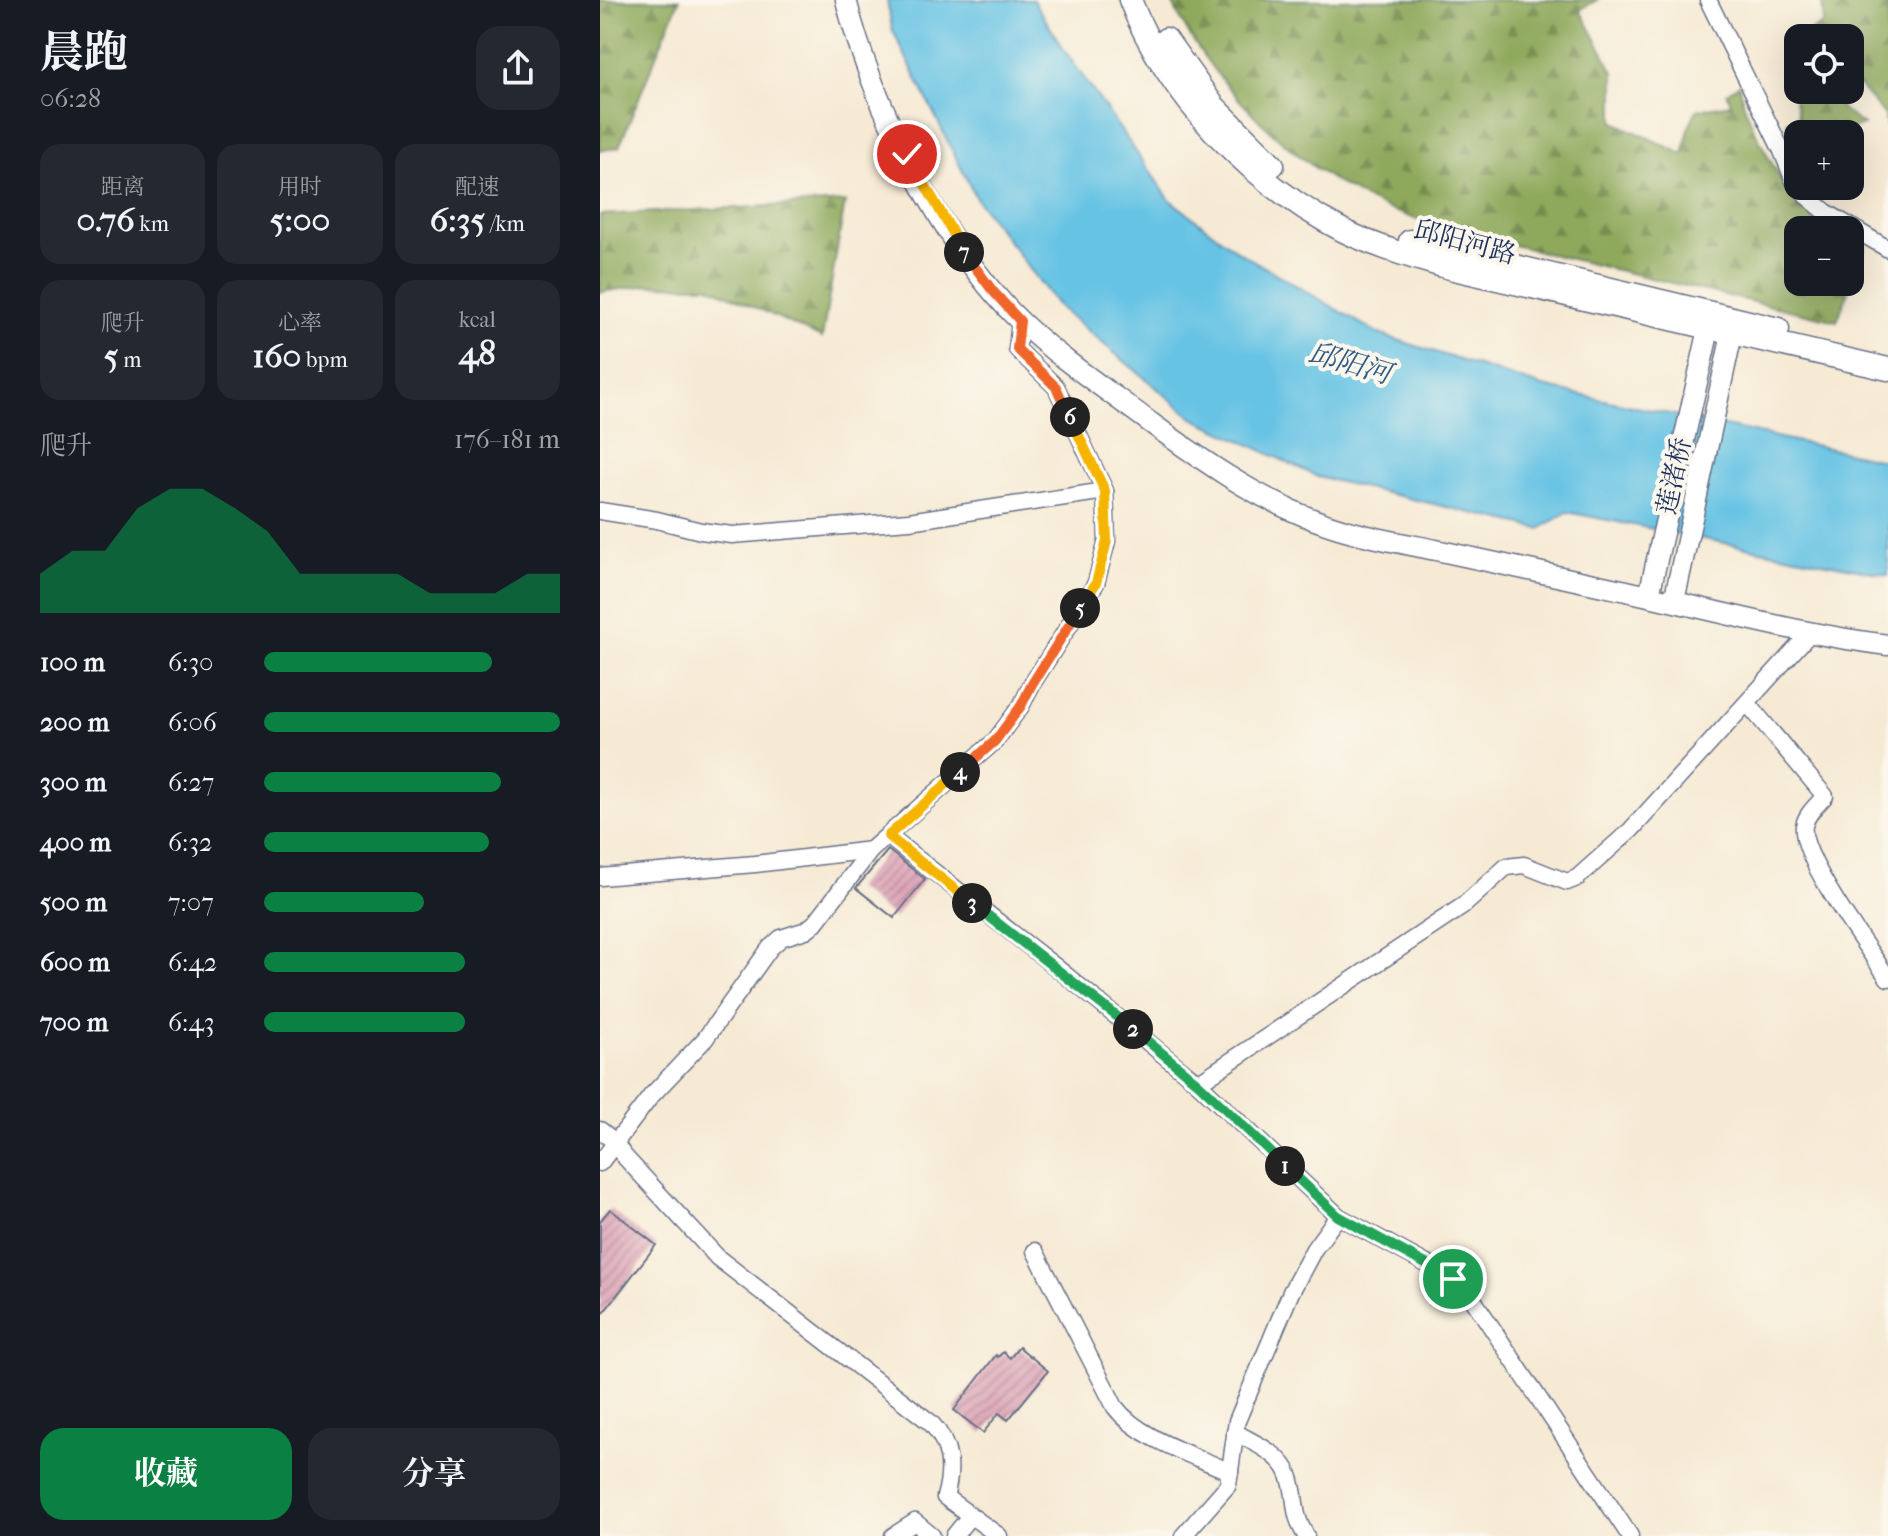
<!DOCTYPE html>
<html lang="zh">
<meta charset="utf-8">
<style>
:root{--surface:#171b24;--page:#242831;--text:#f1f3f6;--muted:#9ea1a6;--accent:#0b8043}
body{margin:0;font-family:"IM FELL French Canon","Noto Serif SC",serif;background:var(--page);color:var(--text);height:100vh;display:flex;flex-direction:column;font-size:30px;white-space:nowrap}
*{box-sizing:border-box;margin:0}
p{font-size:26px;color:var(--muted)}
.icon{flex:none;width:44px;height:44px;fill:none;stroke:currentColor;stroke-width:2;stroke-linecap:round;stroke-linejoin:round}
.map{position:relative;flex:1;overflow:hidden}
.side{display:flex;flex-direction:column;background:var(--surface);width:600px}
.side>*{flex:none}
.controls{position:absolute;left:1184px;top:24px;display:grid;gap:16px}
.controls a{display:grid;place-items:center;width:80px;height:80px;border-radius:16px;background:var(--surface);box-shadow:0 8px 32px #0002;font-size:40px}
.pin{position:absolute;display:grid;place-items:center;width:68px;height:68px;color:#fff;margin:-34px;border:4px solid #fff;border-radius:50%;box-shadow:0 2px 8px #0007}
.km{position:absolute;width:40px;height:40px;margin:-20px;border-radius:50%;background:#222;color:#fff;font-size:22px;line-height:40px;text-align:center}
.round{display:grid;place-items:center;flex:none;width:84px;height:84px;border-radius:24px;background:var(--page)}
.head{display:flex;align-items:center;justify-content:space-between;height:136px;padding:0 40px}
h1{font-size:44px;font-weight:700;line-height:60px}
.stats{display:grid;grid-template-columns:repeat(3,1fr);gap:12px;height:136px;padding:8px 40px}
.stats div{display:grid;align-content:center;border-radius:20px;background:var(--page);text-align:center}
.stats b{font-size:34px;font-weight:700}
.stats small{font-size:22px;font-weight:400}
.stats p{font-size:22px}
.chart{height:224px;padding:16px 40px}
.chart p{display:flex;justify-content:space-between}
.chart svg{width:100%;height:144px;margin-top:8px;fill:var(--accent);opacity:.7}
.action{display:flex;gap:16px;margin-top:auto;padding:16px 40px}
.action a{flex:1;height:92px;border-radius:24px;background:var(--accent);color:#fff;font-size:32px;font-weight:700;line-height:92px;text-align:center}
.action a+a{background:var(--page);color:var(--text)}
ul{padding:0 40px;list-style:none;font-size:26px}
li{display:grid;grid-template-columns:128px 96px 1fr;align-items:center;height:60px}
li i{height:20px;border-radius:10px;background:var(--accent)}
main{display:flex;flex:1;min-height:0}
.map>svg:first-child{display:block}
</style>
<main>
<section class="side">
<div class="head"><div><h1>晨跑</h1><p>06:28</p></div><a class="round"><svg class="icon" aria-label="share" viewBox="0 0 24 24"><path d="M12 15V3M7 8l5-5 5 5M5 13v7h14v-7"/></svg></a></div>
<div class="stats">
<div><p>距离</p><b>0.76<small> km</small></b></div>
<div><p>用时</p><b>5:00</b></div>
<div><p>配速</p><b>6:35<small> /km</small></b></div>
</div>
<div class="stats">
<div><p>爬升</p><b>5<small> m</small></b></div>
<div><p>心率</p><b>160<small> bpm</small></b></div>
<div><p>kcal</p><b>48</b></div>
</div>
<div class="chart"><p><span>爬升</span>176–181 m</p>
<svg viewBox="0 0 160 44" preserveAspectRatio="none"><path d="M0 44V32L10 25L20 25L30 12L40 6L50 6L60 12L70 19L80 32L90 32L100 32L110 32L120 38L130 38L140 38L150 32L160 32V44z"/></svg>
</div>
<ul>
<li><b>100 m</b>6:30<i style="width:77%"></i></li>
<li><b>200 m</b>6:06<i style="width:100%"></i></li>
<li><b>300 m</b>6:27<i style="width:80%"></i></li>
<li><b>400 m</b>6:32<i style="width:76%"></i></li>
<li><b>500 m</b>7:07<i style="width:54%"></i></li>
<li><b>600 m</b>6:42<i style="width:68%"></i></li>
<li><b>700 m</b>6:43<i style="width:68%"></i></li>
</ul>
<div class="action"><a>收藏</a><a>分享</a></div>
</section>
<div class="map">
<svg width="1288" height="1536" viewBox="0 0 1288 1536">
<defs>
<pattern id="forest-firs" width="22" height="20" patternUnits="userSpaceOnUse" patternTransform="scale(2)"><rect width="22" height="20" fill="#8ea95b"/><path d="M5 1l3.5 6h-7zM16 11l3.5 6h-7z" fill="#738a4e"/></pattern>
<pattern id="building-hatch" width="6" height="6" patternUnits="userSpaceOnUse" patternTransform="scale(2)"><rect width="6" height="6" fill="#dba1b5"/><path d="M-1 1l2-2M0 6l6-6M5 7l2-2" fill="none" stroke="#b18496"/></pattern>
</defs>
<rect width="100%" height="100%" fill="#fbf7ec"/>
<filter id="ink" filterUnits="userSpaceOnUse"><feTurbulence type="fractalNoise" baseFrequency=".0125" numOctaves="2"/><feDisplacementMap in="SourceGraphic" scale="16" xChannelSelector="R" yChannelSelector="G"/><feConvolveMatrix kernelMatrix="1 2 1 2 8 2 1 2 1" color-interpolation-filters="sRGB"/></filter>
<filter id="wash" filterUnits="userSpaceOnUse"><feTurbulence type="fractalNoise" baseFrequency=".006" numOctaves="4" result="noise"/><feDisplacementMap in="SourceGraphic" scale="32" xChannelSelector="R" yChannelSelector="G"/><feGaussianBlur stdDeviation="1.8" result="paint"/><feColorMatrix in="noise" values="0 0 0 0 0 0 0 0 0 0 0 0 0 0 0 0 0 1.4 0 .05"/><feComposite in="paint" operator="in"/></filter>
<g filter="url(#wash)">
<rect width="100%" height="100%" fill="#f6ead4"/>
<!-- forest -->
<g fill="url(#forest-firs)" stroke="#546c5c" stroke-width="2">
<path d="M0,0H79L19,147L0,151Z"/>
<path d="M571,0H997L980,10L1014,72V122L1083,154L1090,124L1097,110L1131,104L1127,93L1139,84C1142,112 1181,187 1202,206C1212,216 1226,223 1239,230H1198V282H1250V237L1266,246L1237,321C1135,298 1032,274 930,249C873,234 809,223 757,194C682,153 607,77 571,0Z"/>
<path d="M1222,0H1288V130L1284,115L1258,84L1239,107L1263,125L1230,134H1198V143L1193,144L1187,122L1199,118L1193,92L1250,90V38H1210L1207,33L1224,23Z"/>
<path d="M245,202L222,338L109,286L48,285L0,292V215Z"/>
</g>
<!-- water -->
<path fill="#66c3e4" stroke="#4079a1" stroke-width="2" d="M287,0H433L465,51L570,200L637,251L779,334L943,387L1288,461V575L967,512L940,529L718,477L593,418L459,307L377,200L292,29Z"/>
<g id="blocks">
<!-- building -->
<g fill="url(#building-hatch)">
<path d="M288,850L325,879L294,918L256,888Z"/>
<path d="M10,1209L56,1245L0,1317V1221Z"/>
<path d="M419,1347L448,1371L408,1420L399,1413L383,1433L354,1410L396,1355L398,1357L403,1352L410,1358Z"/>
</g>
</g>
</g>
<g filter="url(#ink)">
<use href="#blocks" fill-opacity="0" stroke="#687087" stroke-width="2"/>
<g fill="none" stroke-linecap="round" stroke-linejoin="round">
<defs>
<g id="minor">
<path d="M1108,0L1182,151L1194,181L1209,198L1226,212L1288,249"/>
<path d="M0,511L57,520L101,531L132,535L309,521L505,491"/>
<path d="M1148,704L1225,796C1217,805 1206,814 1204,826C1199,856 1270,951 1288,978"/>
<path d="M288,836L457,968L598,1083L738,1216L845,1274L868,1292L1030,1536"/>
<path d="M0,877L155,864L271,850"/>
<path d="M598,1083L863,906L906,867L924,865L967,882L977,878L1031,830L1210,633"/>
<path d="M0,1130L15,1142L23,1155L118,1258L331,1423C351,1445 353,1469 345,1497L399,1536"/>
<path d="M0,1163L51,1096L105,1039L170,948L181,938L206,930L215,923L271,850L395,741L421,706L432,684L496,583L507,541L505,491L456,387L417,349L420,321"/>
<path d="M435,1251L515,1407C539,1439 594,1455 630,1472"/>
<path d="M635,1432C653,1443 681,1453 689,1475C698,1498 691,1512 706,1536"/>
<path d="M293,1536L315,1522L332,1536"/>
<path d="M354,1536L370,1516"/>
<path d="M583,1536L628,1485L637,1421L691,1292L714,1249L738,1216"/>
</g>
<g id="tertiary">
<path d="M246,0C272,104 343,247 421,322C461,360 507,390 551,423C603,461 654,497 715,520C754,535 796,542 836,550C896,563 957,576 1017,589C1107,608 1196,634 1288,645"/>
<path d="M1049,595L1109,329"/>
<path d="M1074,601L1132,334"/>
</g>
<g id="secondary">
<path d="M530,0C568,97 652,184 744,231C779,248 816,259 854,269L1288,369"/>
<path d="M566,39L613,105L673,165"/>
<path d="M810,241L1178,329"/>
</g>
</defs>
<!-- minor casing -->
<use href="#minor" stroke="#687087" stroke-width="19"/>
<!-- tertiary casing -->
<use href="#tertiary" stroke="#687087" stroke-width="23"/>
<!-- secondary casing -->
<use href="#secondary" stroke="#687087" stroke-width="25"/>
<!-- minor -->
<use href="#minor" stroke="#fff" stroke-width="16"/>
<!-- tertiary -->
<use href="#tertiary" stroke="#fff" stroke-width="20"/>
<!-- secondary -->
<use href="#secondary" stroke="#fff" stroke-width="22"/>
</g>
</g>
<g fill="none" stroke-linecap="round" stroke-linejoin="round" filter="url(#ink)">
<defs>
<path id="split-1" d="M685,1166L738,1216L853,1279"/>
<path id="split-2" d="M533,1029L598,1083L685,1166"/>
<path id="split-3" d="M372,903L533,1029"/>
<path id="split-4" d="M360,772L288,836L372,903"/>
<path id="split-5" d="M360,772L395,741L421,706L432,684L480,608"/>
<path id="split-6" d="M470,417L505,491L507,541L496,583L480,608"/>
<path id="split-7" d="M364,252L392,290L420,321L417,349L456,387L470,417"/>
<path id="split-8" d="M307,154L364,252"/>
</defs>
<!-- split-1 casing -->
<use href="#split-1" stroke="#fff" stroke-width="16"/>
<!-- split-2 casing -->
<use href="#split-2" stroke="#fff" stroke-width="16"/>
<!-- split-3 casing -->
<use href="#split-3" stroke="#fff" stroke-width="16"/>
<!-- split-4 casing -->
<use href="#split-4" stroke="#fff" stroke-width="16"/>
<!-- split-5 casing -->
<use href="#split-5" stroke="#fff" stroke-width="16"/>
<!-- split-6 casing -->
<use href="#split-6" stroke="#fff" stroke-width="16"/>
<!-- split-7 casing -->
<use href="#split-7" stroke="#fff" stroke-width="16"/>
<!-- split-8 casing -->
<use href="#split-8" stroke="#fff" stroke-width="16"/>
<!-- split-1 -->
<use href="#split-1" stroke="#22a559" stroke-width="10"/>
<!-- split-2 -->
<use href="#split-2" stroke="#22a559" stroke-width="10"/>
<!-- split-3 -->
<use href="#split-3" stroke="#22a559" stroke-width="10"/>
<!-- split-4 -->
<use href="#split-4" stroke="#f5b400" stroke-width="10"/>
<!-- split-5 -->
<use href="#split-5" stroke="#f0652b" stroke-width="10"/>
<!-- split-6 -->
<use href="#split-6" stroke="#f5b400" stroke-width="10"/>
<!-- split-7 -->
<use href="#split-7" stroke="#f0652b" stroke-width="10"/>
<!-- split-8 -->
<use href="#split-8" stroke="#f5b400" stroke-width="10"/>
</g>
<g text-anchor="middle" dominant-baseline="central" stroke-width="8" stroke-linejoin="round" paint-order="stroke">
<!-- street labels -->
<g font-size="26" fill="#1b2f5e" stroke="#fbf7ec">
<text transform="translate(865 242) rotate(15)">邱阳河路</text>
<text transform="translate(1074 476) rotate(-78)">莲渚桥</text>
</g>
<!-- water labels -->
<g font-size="28" font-style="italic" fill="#325b86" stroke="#fbf7ec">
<text transform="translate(750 363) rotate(16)">邱阳河</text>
</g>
</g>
</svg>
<div class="controls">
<a><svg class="icon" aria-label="locate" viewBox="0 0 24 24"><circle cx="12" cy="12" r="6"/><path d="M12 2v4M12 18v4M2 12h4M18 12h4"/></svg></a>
<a>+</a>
<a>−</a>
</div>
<div class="pin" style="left:853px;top:1279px;background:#1e9e55"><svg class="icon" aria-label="arrive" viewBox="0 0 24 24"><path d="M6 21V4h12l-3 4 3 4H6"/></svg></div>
<div class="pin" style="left:307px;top:154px;background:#d93025"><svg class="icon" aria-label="check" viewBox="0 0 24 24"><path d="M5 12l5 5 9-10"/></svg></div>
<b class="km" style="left:685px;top:1166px">1</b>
<b class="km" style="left:533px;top:1029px">2</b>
<b class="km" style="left:372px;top:903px">3</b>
<b class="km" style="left:360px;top:772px">4</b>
<b class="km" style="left:480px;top:608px">5</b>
<b class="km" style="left:470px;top:417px">6</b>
<b class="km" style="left:364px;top:252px">7</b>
</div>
</main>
